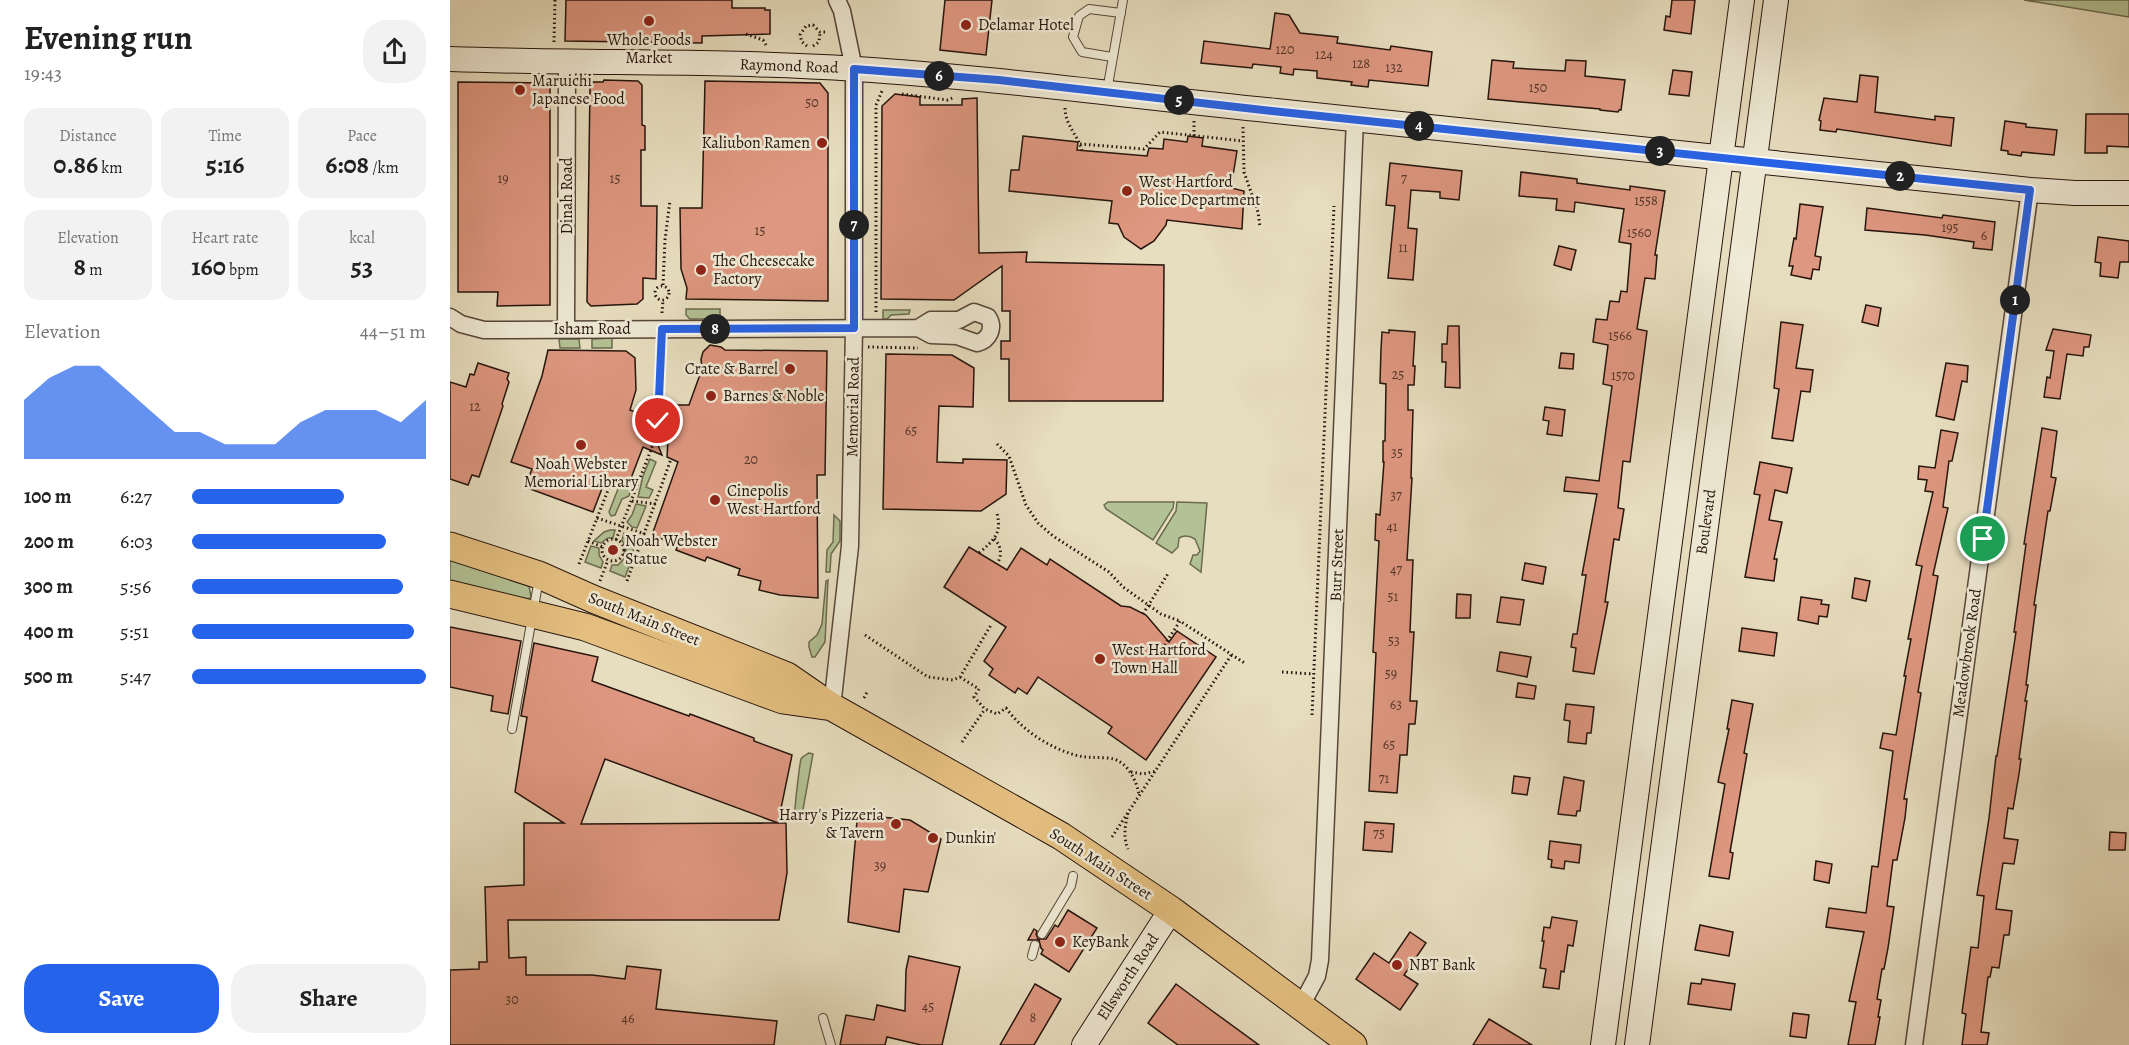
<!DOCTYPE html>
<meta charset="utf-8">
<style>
:root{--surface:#fff;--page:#f2f2f2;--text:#222;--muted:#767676;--accent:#2563eb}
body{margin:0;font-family:Alegreya,serif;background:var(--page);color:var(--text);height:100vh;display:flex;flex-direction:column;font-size:22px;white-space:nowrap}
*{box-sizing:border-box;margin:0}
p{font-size:20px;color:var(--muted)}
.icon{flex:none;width:33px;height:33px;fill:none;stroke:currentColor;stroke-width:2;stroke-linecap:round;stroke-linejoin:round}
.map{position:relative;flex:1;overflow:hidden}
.side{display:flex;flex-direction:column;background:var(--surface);width:450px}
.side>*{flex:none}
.pin{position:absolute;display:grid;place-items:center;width:51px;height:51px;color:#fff;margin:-26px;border:3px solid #fff;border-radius:50%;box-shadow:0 2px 6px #0007}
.km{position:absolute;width:30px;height:30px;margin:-15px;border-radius:50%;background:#222;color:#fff;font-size:16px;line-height:30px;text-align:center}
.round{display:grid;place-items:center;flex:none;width:63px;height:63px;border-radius:24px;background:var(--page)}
.headline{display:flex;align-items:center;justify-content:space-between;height:102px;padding:0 24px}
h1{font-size:33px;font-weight:700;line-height:45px}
.stats{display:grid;grid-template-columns:repeat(3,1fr);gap:9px;height:102px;padding:6px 24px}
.stats div{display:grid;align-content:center;border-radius:15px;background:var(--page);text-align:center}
.stats b{font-size:26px;font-weight:700}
.stats small{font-size:16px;font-weight:400}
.stats p{font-size:16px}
.chart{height:168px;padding:12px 24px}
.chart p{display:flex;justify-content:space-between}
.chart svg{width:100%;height:108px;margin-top:6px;fill:var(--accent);opacity:.7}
.primary-button{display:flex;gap:12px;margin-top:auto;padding:12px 24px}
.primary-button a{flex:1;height:69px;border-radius:24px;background:var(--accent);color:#fff;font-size:24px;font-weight:700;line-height:69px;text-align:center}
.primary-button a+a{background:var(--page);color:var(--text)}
ul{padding:0 24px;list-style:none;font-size:20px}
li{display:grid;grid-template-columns:96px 72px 1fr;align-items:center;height:45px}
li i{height:15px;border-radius:8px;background:var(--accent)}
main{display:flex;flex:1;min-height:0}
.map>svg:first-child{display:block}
</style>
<main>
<section class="side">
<div class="headline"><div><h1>Evening run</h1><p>19:43</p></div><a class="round"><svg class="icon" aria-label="share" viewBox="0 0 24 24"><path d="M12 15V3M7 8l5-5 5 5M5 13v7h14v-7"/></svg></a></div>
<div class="stats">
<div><p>Distance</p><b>0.86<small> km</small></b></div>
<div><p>Time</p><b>5:16</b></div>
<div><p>Pace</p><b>6:08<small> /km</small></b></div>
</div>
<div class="stats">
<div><p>Elevation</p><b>8<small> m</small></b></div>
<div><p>Heart rate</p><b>160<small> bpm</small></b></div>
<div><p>kcal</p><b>53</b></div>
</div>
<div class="chart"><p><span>Elevation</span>44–51 m</p>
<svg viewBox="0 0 160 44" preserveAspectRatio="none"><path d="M0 44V20L10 11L20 6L30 6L40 15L50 24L60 33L70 33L80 38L90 38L100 38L110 29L120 24L130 24L140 24L150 29L160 20V44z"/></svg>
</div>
<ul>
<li><b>100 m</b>6:27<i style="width:65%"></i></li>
<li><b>200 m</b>6:03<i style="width:83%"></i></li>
<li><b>300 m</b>5:56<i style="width:90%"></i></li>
<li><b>400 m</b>5:51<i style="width:95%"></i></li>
<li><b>500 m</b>5:47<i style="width:100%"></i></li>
</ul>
<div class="primary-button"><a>Save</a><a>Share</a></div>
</section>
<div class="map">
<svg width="1679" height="1045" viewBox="0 0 1679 1045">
<rect width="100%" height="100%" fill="#e7debf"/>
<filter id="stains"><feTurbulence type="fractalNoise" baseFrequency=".00333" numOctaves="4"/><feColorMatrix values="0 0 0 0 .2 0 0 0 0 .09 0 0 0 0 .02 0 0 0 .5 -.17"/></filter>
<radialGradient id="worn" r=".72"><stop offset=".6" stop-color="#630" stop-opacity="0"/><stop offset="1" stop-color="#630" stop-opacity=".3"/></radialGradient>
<!-- green -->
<g fill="#b3c294" stroke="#6c6b50" stroke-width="1.5">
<path d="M1574,0H1679V17Z"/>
<path d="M236,309H270V319H240L236,315Z"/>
<path d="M433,310H460L459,314L441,315L437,319H433Z"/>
<path d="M162,338V348H142V339Z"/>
<path d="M109,339H129L130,348H110Z"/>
<path d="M200,459L206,462L196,487L203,490L199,498L188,497L193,476Z"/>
<path d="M167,482L178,486L179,482L182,485L179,496L172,499L165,515L161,516L159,512L168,489Z"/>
<path d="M658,502H724L723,508L703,540L656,509L654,505Z"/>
<path d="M727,502L757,503L751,572L740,564L743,555H747L750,551L745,539C740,536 734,535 729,538L728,547L722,553L706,543L726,511Z"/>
<path d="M186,504L196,506L187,528L182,527L177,522L182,515Z"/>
<path d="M384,515L390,521V541L381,554L380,572H376L377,550L383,542Z"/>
<path d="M160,530H165L163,538H158L151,543L144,541L154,532Z"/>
<path d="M174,533L182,540L184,556L175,553L176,549L172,540Z"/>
<path d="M141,546L149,548V555L153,562L151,568L135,562Z"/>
<path d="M0,557L79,586L81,597L78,599L0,584Z"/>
<path d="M174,559L181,562L175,577L160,571L162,565H168Z"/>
<path d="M378,580L375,642L365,657H362L359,647V642L367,635L372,624L376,581Z"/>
<path d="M359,753L363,754L352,815L345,814C344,810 350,762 351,759C354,755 355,755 359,753Z"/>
</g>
<!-- building -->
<g fill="#de9780" stroke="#26140c" stroke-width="1.5">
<path d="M116,0H282V8H315V10H320V34L252,36V43L115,41Z"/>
<path d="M495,0H542L536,55L490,50Z"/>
<path d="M1222,0H1245L1241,34L1214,30L1216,16L1220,17Z"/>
<path d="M825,13L839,15L850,33L888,37L887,43L940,50L941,46L982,52L978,86L919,80L918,87L901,85L902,82L867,78V71L844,69L843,75L830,73L831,67L803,64L802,68L751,63L754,41L820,49Z"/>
<path d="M1042,60L1064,62L1063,68L1115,71L1116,60L1136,61L1135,76L1175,80L1171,110H1169L1168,112L1150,110V109L1038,99Z"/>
<path d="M1223,70L1242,72L1239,96L1219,94Z"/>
<path d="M1410,75L1428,77L1425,112L1485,120V116L1504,118L1501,146L1387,129L1386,132L1370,130L1371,121L1369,120L1374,98L1407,102Z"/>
<path d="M154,80L188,81L192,85V125L195,126V150H191V206H207L206,279L193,278V299L187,304L141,306L137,302L140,87L143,82H153Z"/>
<path d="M255,81L370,83L378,93V301L236,299L237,288L231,269L230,208H252Z"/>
<path d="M8,82L100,83V305L47,306L48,292H8Z"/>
<path d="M445,94L470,97V105H512V99L527,98L529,253L577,252L576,262L714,265L713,401H559V359H551V341H560V311H552V266L504,300L431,299L432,106Z"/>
<path d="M1636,114H1679V147L1657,146V153H1635Z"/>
<path d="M1555,121L1576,124V127L1607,130L1604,155L1572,152L1571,156L1558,154V151L1551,150Z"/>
<path d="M573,136L628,142L627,150L697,156L699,148L713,149L714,139L737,142L738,136L753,138L752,146L787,151L781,188L794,191L792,229L717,220L716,225L704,241L691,249L674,237L668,224L659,223L662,201L559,191L561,170H569Z"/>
<path d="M940,163L1012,171L1009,200L990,198V192L961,190L958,228L967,229L963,280L938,278L945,206L936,205Z"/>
<path d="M1071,172L1127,179V183L1180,190V186L1215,191L1205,255H1207L1205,279L1195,278L1187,329L1197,331L1180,462L1173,461L1168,508L1174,509L1169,540L1164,539L1155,602H1158L1144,674L1123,671L1126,648L1121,647L1123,634H1127L1136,575H1132L1147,494L1114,491L1116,477L1149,481L1162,386L1153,384L1158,345L1143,342L1146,319L1157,320L1160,301L1169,302L1171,291L1177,292L1181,244L1169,242L1174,209L1125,202L1124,212L1106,210L1107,199L1069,196Z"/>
<path d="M1350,204L1373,207L1365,256L1371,257L1369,270L1363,269L1361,279L1341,275L1343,266H1339L1344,238L1346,239Z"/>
<path d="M1417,208L1492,218L1493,215L1545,222L1542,250L1523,248L1524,242L1475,235L1415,230Z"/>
<path d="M1648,237L1679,241V262H1670L1668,278L1650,276L1651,263L1645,262Z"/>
<path d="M1109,246L1126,250L1121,270L1104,265Z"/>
<path d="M1416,305L1431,308L1428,326L1412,322Z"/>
<path d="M1331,322L1353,325L1346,368L1363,370L1360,392L1351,391L1343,441L1322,438L1329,389L1324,388Z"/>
<path d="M998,326H1009L1010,388L995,387L996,362H992V344H997Z"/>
<path d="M1603,329L1641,335L1639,347H1634L1633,356L1617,354L1610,399L1594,397L1597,377L1600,378L1604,351L1596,350Z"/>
<path d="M939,330L965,332L963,366H965L964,385H958V410H963L961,478H962L957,560H963L960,632H964L960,701H967L965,724H959L957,755H950L947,793L919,791L926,653L923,652L929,541L925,540L926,514L930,515L934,462H933V441H935L936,384L930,383L931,349L932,332L939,333Z"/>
<path d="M260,345L271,347L275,350L377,351L375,475H367L368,598L330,595L309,590L311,581L288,575L290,569L257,557L255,561L226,550L228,545L202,535L228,462L217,457L220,405H239L252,369L251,359L253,352Z"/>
<path d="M98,350L176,351L185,358L186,390L180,410L196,416L212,455L193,447L178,486L156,478L143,512L75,487L82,469L61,462L92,376Z"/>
<path d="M1111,353L1124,354L1123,369L1109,368Z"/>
<path d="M436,354L502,355L524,368L523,407L489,406L487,462L513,463V459L557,460L556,494L531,511L433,509Z"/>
<path d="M28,363L59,373L57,379L59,382L52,404L53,406L29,477L22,475L18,485L0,479V382L16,387L20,374L24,375Z"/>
<path d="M1496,363L1518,366L1517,382L1512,381L1504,420L1486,416Z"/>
<path d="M1095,407L1115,410L1112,436L1097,434L1099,421L1093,420Z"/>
<path d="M1592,428L1607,431L1601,477L1606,478L1600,511H1598L1584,605H1586L1576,685H1578L1575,701H1577L1569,759H1571L1569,774L1563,809L1558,808L1554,838L1568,840L1564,864L1553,863L1546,909L1562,911L1559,935H1554L1549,968L1542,967L1540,977H1538L1531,1032L1539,1033L1537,1045H1512L1516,1014L1512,1013L1521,947L1528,948L1534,896L1527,895L1539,818L1546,756H1547L1566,632H1564L1576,544H1574Z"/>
<path d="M1491,430L1508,433L1502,461H1499L1493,507L1498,508L1483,575L1488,576L1468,692L1471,693L1454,799H1457L1455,818L1447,860H1443L1437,906L1444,907L1438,948L1434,969H1432L1427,999L1431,1000L1428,1017H1430L1425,1045H1398L1406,1002L1399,1001L1414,932L1376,927L1379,908L1416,913L1422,866L1428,867L1443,751L1430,748L1433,733L1446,735L1456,676H1454L1461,639H1458L1472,566L1466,565L1483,492L1475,491L1477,480L1468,479L1469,466L1485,468Z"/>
<path d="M1310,462L1342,468L1337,493L1325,490L1319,520L1332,522L1324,559H1327L1324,581L1295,577L1310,495L1304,494Z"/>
<path d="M519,547L557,570L571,548L597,565L600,559L671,606L680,607L696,615L719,642L727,631L766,657L696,760L658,733L662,727L588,677L577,694L568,688L565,693L539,675L543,669L534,661L556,627L494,587Z"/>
<path d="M1075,563L1096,567L1093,584L1072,580Z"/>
<path d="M1405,578L1420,581L1416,601L1402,598Z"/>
<path d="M1007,594L1021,595L1020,618H1006Z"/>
<path d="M1051,597L1074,600L1070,625L1047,622Z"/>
<path d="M1351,597L1372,600L1371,604L1379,605L1377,617L1369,616L1368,624L1348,620Z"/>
<path d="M0,627L71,641L58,714L41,711L43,696L0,687Z"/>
<path d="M1292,628L1327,633L1324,656L1289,651Z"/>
<path d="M84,643L148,657L142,681L239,716L240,714L304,738V741L342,755L328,823L155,759L131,824L336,823L337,873L329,920H58L59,958L76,957V975H142L175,979L177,966L211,970L206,1009L327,1021L324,1045H0V970L29,969V962H37L35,887L74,885V823H114L65,792L77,717L71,716Z"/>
<path d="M1050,652L1081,657L1077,677L1047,671Z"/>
<path d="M1068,683L1086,686L1084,699L1066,697Z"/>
<path d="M1282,700L1303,704L1294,753L1297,754L1280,852L1283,853L1279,879L1259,876L1275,784L1268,782L1279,729H1277Z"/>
<path d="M1116,704L1144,707L1141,733H1137L1136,744L1118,742L1120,721L1114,720Z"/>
<path d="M1064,776L1080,778L1077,795L1062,793Z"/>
<path d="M1114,777L1134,781L1130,811H1127L1126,816L1108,814Z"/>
<path d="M412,815L460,820L491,839L478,892L454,889L449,932L398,922L407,821Z"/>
<path d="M915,822L944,824L942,852L913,850Z"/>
<path d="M1660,832L1676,833L1675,850H1659Z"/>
<path d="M1100,841L1131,845L1129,863L1115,861L1114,869L1101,867L1102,860L1098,859Z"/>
<path d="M1366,861L1382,864L1379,883L1364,880Z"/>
<path d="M618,910L647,928L619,972L591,954L593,950L591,948L589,940H578L584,929L587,931L586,934L588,939H596L605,925L608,927Z"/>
<path d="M1102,917L1127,921L1123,946L1118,945L1114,972L1111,971L1109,989L1093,987L1096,969L1090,968L1094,941H1092L1094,927L1100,928Z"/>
<path d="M1250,925L1283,932L1279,956L1245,950Z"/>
<path d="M960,932L976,943L954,975L968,984L950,1010L906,979L924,953L939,963Z"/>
<path d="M459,956L510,967L492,1045H471L437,1037L435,1045H390L396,1015L424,1020L427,1005L455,1011L456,970Z"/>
<path d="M1252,979L1285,984L1281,1010L1238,1004L1241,983L1251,984Z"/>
<path d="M585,984L611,999L584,1045H550Z"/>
<path d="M726,984L761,1010L809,1045H728L698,1023Z"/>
<path d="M1343,1013L1359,1015L1356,1038L1340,1036Z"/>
<path d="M1039,1019L1082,1045H1023Z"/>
</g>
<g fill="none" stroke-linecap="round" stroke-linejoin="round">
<defs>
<g id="lane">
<path d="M662,57L632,52L623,37L629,16L639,9L671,13"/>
<path d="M657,91L673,0"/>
<path d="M62,729L89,579"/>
<path d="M592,934L621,886L623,876"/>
<path d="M582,956L585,945"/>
<path d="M373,1018L381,1045"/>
</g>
<g id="street">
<path d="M0,317L11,324L34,330L468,328L481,335L507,336L527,343C539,340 545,328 538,317L524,312L509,320H481L468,328"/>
<path d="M116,329L117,63"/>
<path d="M382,707L400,546L404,328V69L392,11L387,0"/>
<path d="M851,1006L867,976L870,960L905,119"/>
<path d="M1464,1045L1580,190"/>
</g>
<g id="secondary">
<path d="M0,59C135,64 271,60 406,69C547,78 686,97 826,111C1078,137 1329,163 1580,190L1625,193H1679"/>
<path d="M634,1045L721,910"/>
<path d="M1153,1045L1292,0"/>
<path d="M1187,1045L1326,0"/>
</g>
<g id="primary">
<path d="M0,546L89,575L143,599L337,676L382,707L611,836L721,910L903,1045"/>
<path d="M0,594L135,627L333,700L375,706"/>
</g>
</defs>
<!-- lane casing -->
<use href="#lane" stroke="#564639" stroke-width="10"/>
<!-- street casing -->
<use href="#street" stroke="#564639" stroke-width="19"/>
<!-- secondary casing -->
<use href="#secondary" stroke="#26140c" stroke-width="26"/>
<!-- primary casing -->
<use href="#primary" stroke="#26140c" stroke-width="29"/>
<!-- path -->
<g stroke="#26140c" stroke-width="3" stroke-dasharray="1.5 3" stroke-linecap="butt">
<path d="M296,34L313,40L316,45"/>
<path d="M104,42L105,0"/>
<path d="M357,46L352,42L350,35L356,26L363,25L370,32H377"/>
<path d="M363,46L369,42L370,32"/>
<path d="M452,94L497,100L505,97"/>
<path d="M615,108C615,125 628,135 632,151"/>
<path d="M793,127L794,172L808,212L810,227"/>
<path d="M744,136V121"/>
<path d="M630,144L694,149L710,132L793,141"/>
<path d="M213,285L215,240L220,200"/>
<circle cx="212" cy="293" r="7"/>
<path d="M426,312V105L432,91H434"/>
<path d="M212,313L213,300"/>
<path d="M418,347L468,348"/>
<path d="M547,444L559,456L576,505L588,523L603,536L659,572L673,587L711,614L730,621"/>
<path d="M182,501L206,504"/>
<path d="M147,518L195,534"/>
<path d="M544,539C552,546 552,556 547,564"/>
<circle cx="163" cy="550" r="11"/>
<path d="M166,540L209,429L211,344"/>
<path d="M138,541L153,547"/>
<path d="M529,553C544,540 552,534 547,513"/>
<path d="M173,554L185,558"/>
<path d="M129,564L162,480"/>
<path d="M150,581L158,560"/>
<path d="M177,581L221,459"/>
<path d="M693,614L719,572"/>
<path d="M415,635L478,677L503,680L510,677L541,625"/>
<path d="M712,649L730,621L796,664"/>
<path d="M832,672L863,674"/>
<path d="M510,677L529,689L524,697L535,709L547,714L556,708C572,730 598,747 625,755C636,758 646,757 658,758C676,759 686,779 689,794"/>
<path d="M414,698L417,692"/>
<path d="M862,715L884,206"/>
<path d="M512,742L535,709"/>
<path d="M681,772L693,774L706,771"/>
<path d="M678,813C675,826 673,837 678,849"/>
<path d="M662,837L782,654"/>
</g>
<!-- lane -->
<use href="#lane" stroke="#efead5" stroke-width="8"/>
<!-- street -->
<use href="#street" stroke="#efead5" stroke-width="16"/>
<!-- secondary -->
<use href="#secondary" stroke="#efead5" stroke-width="24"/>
<!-- primary -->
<use href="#primary" stroke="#e4bf80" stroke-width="27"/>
</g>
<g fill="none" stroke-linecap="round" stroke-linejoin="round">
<defs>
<path id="route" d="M208,421L212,329L404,328V69L549,80L822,111L1580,190L1533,539"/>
</defs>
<!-- route casing -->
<use href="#route" stroke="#fff" stroke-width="12"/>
<!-- route -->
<use href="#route" stroke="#2563eb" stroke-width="8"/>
</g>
<!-- markers -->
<g fill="#8f2418" stroke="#efead5" stroke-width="2">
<circle cx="199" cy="21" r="6"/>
<circle cx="516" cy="25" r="6"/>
<circle cx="70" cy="90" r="6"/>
<circle cx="372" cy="143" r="6"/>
<circle cx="677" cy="191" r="6"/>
<circle cx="251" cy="270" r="6"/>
<circle cx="340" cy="369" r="6"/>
<circle cx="261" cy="396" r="6"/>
<circle cx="131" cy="445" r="6"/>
<circle cx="265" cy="500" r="6"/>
<circle cx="163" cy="550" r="6"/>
<circle cx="650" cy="659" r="6"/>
<circle cx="446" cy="824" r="6"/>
<circle cx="483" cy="838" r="6"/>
<circle cx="610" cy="942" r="6"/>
<circle cx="947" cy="965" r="6"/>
</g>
<g text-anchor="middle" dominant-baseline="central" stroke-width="5" stroke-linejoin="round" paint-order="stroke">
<!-- number labels -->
<g font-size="14" fill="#543529">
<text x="835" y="49">120</text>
<text x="874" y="54">124</text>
<text x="911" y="63">128</text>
<text x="944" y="67">132</text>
<text x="1088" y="87">150</text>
<text x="362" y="102">50</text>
<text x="53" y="178">19</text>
<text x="165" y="178">15</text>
<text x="954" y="178">7</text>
<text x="1196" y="200">1558</text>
<text x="1500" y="227">195</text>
<text x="310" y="230">15</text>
<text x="1189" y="232">1560</text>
<text x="1534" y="235">6</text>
<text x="953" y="247">11</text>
<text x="1170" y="335">1566</text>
<text x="948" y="374">25</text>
<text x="1173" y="375">1570</text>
<text x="25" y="406">12</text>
<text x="461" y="430">65</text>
<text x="947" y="452">35</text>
<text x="301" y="459">20</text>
<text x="946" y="495">37</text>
<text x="942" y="526">41</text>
<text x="946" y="569">47</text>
<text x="943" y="596">51</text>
<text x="944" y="640">53</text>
<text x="941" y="673">59</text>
<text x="946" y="704">63</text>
<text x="939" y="744">65</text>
<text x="934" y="778">71</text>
<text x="929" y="833">75</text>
<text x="430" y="865">39</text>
<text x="62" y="999">30</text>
<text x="478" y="1006">45</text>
<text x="583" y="1017">8</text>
<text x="178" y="1018">46</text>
</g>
<!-- poi labels -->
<g font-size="16" fill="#26140c" stroke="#efead5" text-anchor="start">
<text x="528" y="25">Delamar Hotel</text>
<text x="199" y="40" text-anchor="middle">Whole Foods<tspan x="199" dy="18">Market</tspan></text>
<text x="82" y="81">Maruichi<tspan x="82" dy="18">Japanese Food</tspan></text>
<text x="360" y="143" text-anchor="end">Kaliubon Ramen</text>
<text x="689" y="182">West Hartford<tspan x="689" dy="18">Police Department</tspan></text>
<text x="263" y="261">The Cheesecake<tspan x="263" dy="18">Factory</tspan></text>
<text x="328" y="369" text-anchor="end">Crate &amp; Barrel</text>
<text x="273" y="396">Barnes &amp; Noble</text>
<text x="131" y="464" text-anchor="middle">Noah Webster<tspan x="131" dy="18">Memorial Library</tspan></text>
<text x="277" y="491">Cinepolis<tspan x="277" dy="18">West Hartford</tspan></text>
<text x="175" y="541">Noah Webster<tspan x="175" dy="18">Statue</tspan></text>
<text x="662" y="650">West Hartford<tspan x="662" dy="18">Town Hall</tspan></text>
<text x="434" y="815" text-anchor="end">Harry's Pizzeria<tspan x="434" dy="18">&amp; Tavern</tspan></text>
<text x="495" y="838">Dunkin'</text>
<text x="622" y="942">KeyBank</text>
<text x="959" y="965">NBT Bank</text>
</g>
<!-- street labels -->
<g font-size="16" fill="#26140c" stroke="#efead5">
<text transform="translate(339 66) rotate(2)">Raymond Road</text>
<text transform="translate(117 196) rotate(-90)">Dinah Road</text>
<text x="142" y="329">Isham Road</text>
<text transform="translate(403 407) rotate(-89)">Memorial Road</text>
<text transform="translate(1256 522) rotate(-82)">Boulevard</text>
<text transform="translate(887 565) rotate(-88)">Burr Street</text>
<text transform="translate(194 619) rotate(22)">South Main Street</text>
<text transform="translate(1517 653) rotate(-82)">Meadowbrook Road</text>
<text transform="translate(651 864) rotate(33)">South Main Street</text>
<text transform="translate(678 977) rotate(-57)">Ellsworth Road</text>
</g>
</g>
<rect width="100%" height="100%" filter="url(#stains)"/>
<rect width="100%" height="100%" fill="url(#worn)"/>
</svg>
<div class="pin" style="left:1533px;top:539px;background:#1e9e55"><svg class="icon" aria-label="arrive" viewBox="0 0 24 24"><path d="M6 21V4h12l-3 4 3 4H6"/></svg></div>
<div class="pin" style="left:208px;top:421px;background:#d93025"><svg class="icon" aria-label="check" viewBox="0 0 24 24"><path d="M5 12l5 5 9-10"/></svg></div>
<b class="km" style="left:1565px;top:300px">1</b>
<b class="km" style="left:1450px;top:176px">2</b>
<b class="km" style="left:1210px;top:151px">3</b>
<b class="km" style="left:969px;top:126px">4</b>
<b class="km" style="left:729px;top:100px">5</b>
<b class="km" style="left:489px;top:76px">6</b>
<b class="km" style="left:404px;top:225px">7</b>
<b class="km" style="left:265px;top:329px">8</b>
</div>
</main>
